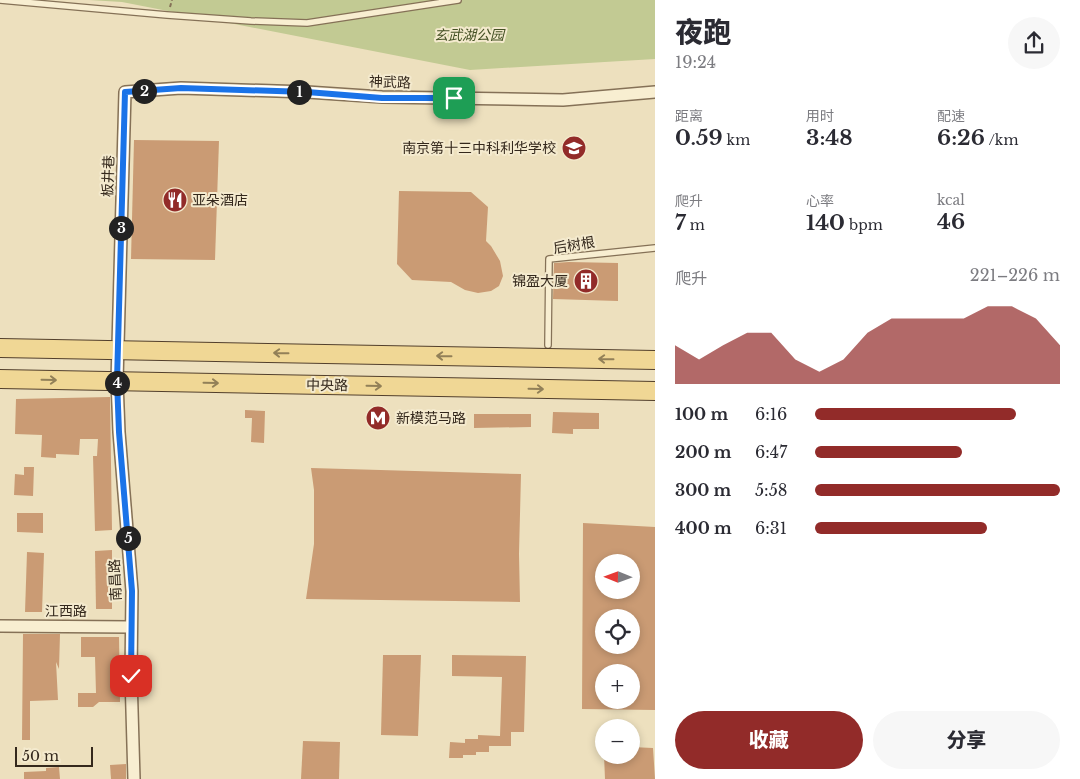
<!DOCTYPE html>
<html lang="zh">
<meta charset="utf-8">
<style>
:root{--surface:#fff;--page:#f7f7f7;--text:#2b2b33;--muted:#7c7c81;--accent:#922b29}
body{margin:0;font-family:"Libre Baskerville","Noto Sans SC",serif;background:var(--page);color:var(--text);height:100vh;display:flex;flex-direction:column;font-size:19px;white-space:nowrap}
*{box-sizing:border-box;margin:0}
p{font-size:16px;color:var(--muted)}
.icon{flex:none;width:28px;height:28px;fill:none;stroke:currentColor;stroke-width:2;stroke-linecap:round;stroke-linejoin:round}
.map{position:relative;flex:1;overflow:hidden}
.panel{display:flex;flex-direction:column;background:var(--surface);width:425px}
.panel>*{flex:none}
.needle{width:32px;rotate:271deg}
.buttons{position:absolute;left:595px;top:554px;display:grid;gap:10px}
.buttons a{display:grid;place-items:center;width:45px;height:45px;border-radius:50%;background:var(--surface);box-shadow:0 2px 8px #0003;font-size:25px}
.scale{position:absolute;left:15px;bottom:12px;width:78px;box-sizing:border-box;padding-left:5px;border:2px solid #34281c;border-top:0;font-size:14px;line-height:18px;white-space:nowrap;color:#34281c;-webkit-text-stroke:4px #f4eace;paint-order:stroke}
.pin{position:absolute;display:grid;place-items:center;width:42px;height:42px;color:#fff;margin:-21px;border-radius:10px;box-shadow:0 2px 8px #0006}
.km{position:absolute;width:25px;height:25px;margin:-12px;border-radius:50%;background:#222;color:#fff;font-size:14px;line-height:25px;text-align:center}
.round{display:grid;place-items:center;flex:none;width:52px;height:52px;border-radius:26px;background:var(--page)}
.overview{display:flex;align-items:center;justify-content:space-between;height:85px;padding:0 20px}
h1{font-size:28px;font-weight:800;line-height:38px}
.stats{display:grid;grid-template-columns:repeat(3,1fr);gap:8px;height:85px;padding:5px 20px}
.stats div{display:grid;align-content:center}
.stats b{font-size:21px;font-weight:800}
.stats small{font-size:14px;font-weight:400}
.stats p{font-size:14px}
.chart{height:140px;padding:10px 20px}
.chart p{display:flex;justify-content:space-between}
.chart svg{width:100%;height:90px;margin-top:5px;fill:var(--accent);opacity:.7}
.cta{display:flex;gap:10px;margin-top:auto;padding:10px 20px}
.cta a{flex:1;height:58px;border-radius:30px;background:var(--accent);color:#fff;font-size:20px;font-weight:800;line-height:58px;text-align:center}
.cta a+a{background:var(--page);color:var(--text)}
ul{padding:0 20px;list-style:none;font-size:16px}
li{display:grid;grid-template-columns:80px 60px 1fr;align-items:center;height:38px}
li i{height:12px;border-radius:6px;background:var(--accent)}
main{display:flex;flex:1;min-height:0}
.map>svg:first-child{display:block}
</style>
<main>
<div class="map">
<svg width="655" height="779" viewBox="0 0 655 779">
<rect width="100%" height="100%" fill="#ede0be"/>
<!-- green -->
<path fill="#c2ca93" d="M89,0H655V59L470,70L122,2Z"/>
<!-- building -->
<g fill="#ca9b74" fill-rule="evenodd">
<path d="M134,140L219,141L215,260L131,259Z"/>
<path d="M399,191L471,192L488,207L486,241L491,246L500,261L503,276L499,286L491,291L478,293L465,290L451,282L412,280L397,264Z"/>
<path d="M569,262L618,263V301L553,299L554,263Z"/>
<path d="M110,397L112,530L95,531L93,456H97L98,439H80L79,455L56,454V458L41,457L42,435L15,434L16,399Z"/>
<path d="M245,410L265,411L264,443L251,442L252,418H245Z"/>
<path d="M553,412L599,413V429H573V434L552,433Z"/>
<path d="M474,414H531V427L474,428Z"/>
<path d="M24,467H34L33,496L14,495L15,474L24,475Z"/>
<path d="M311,468L521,474L519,554L520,602L306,599L314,544V490Z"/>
<path d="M17,513H43V533L17,532Z"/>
<path d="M583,523L655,527V710L582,709ZM604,562H631V590H604ZM604,618H631V645H604ZM604,672H631V700H604Z"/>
<path d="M112,550V609H96L95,551Z"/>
<path d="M27,552L44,553L42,612H25Z"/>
<path d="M23,634H60L59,669L56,662L58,700L30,701V740H22Z"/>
<path d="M81,637H119L120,702H99L93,707H78V693H96L95,657H81Z"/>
<path d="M383,655H421L418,736L381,735Z"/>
<path d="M452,655L526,656L524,732H511V746H489V752H476V755H463V758H449L450,742L465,743V739H478V735L500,736L502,677L452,676Z"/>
<path d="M303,741L340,742L339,779H301Z"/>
<path d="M631,747L653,748L655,779H605L604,755H631Z"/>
<path d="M126,764V779H111L110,765Z"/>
<path d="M59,767L60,779H24V772L46,771V768Z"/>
</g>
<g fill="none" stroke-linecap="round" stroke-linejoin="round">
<defs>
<g id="service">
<path d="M0,0L167,15L251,21L307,23L458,0"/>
<path d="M548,345L549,259L655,248"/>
</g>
<g id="minor">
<path d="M0,626L131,627"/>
<path d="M134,779L131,676L132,591L119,432L117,381L125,92L181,88L307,92L382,97L563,100L655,92"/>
</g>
<g id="primary">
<path d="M0,348L655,360"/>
<path d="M0,379L655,391"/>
</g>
</defs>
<!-- service casing -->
<use href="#service" stroke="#857157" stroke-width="8"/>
<!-- minor casing -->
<use href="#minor" stroke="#857157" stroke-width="14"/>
<!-- primary casing -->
<use href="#primary" stroke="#523f2c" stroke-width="20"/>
<!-- path -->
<path stroke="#857157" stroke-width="2" stroke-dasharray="4 2.5" stroke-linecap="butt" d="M170,7L172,0"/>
<!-- service -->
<use href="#service" stroke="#f8eed1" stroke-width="5.5"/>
<!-- minor -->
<use href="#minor" stroke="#f8eed1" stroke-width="11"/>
<!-- primary -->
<use href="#primary" stroke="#f0d795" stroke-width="18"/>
</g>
<!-- one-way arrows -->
<defs><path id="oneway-shaft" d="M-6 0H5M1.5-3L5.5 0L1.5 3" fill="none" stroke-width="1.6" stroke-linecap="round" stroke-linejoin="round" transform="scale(1.25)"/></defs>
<g stroke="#928058">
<use href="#oneway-shaft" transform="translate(281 353) rotate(-179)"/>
<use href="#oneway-shaft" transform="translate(444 356) rotate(-179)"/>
<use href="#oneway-shaft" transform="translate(606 359) rotate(-179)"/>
<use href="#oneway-shaft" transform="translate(49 380) rotate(1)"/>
<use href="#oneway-shaft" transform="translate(211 383) rotate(1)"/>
<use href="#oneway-shaft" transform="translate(374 386) rotate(1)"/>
<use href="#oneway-shaft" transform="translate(536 389) rotate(1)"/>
</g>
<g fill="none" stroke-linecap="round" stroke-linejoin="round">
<defs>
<path id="route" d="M131,676L132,591L119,432L117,381L125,92L181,88L307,92L382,98H454"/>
</defs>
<!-- route casing -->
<use href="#route" stroke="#fff" stroke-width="10"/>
<!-- route -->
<use href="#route" stroke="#1a73e8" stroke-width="6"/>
</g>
<!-- icons -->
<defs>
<symbol id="university-disc" viewBox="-11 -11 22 22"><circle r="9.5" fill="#922b29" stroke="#f4eace"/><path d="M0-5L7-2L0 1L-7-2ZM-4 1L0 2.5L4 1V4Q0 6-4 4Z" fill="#fff"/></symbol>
<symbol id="restaurant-disc" viewBox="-11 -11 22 22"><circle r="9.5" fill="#922b29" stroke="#f4eace"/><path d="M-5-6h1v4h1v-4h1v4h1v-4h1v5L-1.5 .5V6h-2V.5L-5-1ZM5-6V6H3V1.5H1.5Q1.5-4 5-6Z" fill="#fff"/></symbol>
<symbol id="building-disc" viewBox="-11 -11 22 22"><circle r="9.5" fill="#922b29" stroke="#f4eace"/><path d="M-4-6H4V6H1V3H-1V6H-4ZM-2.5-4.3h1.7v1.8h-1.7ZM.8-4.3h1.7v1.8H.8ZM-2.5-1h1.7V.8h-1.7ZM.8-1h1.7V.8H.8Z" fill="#fff"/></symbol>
<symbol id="metro-disc" viewBox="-11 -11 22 22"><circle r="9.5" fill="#922b29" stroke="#f4eace"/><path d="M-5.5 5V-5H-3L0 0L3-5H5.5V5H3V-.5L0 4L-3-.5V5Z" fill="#fff"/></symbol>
</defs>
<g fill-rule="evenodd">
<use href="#university-disc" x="560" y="134" width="28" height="28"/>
<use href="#restaurant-disc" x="161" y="186" width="28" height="28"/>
<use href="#building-disc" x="572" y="267" width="28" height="28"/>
<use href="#metro-disc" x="364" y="404" width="28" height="28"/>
</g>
<g text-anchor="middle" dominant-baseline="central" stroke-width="4" stroke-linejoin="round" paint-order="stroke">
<!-- park labels -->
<g font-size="14" font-style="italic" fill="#435023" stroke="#f4eace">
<text x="469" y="35">玄武湖公园</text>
</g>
<!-- street labels -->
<g font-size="14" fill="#34281c" stroke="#f4eace">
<text transform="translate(390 82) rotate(2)">神武路</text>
<text transform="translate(108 176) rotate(-88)">板井巷</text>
<text transform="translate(574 245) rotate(-9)">后树根</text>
<text transform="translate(327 385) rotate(1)">中央路</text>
<text transform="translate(115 580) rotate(-93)">南昌路</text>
<text x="66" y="611">江西路</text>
</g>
<!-- poi labels -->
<g font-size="14" fill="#34281c" stroke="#f4eace" text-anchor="end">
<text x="556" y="148">南京第十三中科利华学校</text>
<text x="192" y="200" text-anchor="start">亚朵酒店</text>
<text x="568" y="281">锦盈大厦</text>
<text x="396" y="418" text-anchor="start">新模范马路</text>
</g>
</g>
</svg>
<div class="buttons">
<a><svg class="needle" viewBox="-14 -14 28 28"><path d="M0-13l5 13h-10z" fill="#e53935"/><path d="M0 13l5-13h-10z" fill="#7c7c81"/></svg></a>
<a><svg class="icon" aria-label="locate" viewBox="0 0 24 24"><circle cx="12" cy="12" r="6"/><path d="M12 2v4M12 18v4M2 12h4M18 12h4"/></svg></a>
<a>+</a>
<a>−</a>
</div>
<div class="scale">50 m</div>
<div class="pin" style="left:454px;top:98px;background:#1e9e55"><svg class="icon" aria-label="arrive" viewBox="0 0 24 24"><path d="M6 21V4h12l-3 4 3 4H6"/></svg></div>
<div class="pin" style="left:131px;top:676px;background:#d93025"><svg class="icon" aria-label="check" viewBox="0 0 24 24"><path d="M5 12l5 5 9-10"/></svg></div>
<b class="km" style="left:299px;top:92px">1</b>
<b class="km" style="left:144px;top:91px">2</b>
<b class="km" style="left:121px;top:228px">3</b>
<b class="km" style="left:117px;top:383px">4</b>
<b class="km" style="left:128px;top:538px">5</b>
</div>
<section class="panel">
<div class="overview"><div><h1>夜跑</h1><p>19:24</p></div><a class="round"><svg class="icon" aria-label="share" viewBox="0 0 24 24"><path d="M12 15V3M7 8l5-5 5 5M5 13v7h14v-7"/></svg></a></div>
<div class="stats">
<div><p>距离</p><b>0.59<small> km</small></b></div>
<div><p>用时</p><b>3:48</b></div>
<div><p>配速</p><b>6:26<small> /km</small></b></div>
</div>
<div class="stats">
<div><p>爬升</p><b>7<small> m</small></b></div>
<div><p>心率</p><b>140<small> bpm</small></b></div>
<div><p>kcal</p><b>46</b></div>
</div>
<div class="chart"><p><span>爬升</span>221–226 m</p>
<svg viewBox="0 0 160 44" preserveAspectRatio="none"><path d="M0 44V25L10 32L20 25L30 19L40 19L50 32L60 38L70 32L80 19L90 12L100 12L110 12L120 12L130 6L140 6L150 12L160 25V44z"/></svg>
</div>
<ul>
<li><b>100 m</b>6:16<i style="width:82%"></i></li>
<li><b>200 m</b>6:47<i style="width:60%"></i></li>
<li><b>300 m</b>5:58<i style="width:100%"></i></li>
<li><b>400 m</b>6:31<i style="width:70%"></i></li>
</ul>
<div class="cta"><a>收藏</a><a>分享</a></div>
</section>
</main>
